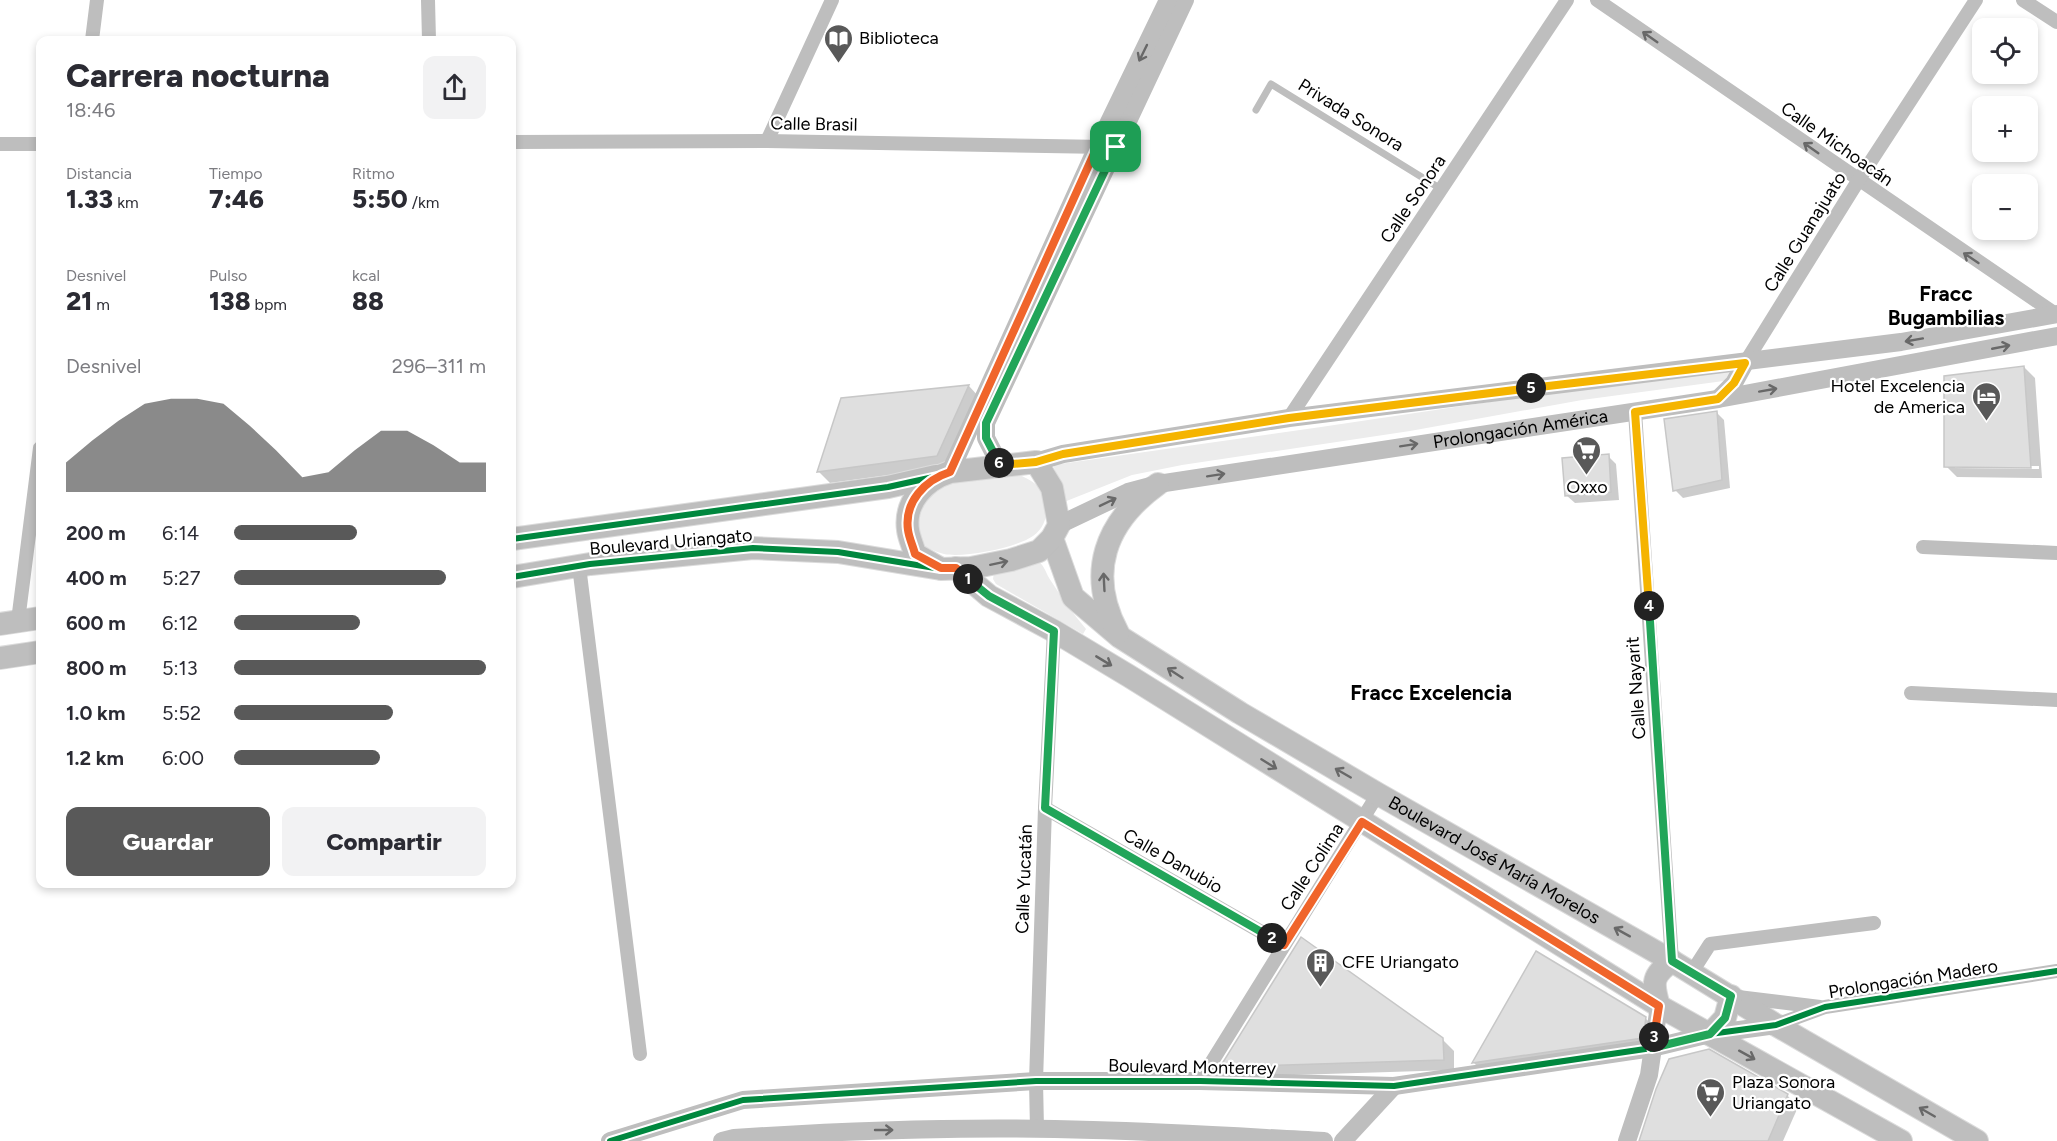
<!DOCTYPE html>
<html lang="es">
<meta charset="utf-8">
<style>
:root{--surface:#fff;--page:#f2f2f3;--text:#2b2b33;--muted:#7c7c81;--accent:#595959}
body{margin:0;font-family:Figtree,sans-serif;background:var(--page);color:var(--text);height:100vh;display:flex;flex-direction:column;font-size:22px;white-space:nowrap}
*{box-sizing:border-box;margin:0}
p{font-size:20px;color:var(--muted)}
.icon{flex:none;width:33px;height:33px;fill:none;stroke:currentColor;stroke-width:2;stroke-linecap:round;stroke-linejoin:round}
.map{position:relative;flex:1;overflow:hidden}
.sheet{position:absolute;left:36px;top:36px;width:480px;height:852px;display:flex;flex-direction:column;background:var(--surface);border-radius:12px;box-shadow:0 3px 9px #0003}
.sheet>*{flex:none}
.fabs{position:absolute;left:1972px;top:18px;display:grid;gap:12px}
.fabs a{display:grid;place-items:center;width:66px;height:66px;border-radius:12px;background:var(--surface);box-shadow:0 3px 9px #0003;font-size:30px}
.pin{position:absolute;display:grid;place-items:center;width:51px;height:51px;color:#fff;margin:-26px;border-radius:12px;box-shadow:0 3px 9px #0006}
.km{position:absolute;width:30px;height:30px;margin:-15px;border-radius:50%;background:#222;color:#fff;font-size:16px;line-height:30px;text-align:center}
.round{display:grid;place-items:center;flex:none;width:63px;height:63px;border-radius:12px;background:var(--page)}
.head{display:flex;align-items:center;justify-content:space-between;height:102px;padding:0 30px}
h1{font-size:33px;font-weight:800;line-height:45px}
.stats{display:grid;grid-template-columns:repeat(3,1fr);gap:9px;height:102px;padding:6px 30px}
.stats div{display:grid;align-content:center}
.stats b{font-size:26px;font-weight:800}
.stats small{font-size:16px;font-weight:400}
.stats p{font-size:16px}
.chart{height:168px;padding:12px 30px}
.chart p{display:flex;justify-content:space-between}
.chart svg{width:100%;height:108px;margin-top:6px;fill:var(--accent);opacity:.7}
.cta{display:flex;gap:12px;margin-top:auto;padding:12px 30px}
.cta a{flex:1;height:69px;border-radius:12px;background:var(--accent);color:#fff;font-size:24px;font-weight:800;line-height:69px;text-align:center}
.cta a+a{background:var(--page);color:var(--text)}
ul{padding:0 30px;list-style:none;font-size:20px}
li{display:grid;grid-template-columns:96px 72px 1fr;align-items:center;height:45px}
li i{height:15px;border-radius:8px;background:var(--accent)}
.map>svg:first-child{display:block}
</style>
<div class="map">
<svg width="2057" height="1141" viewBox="0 0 2057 1141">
<rect width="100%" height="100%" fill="#fff"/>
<!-- green -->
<g fill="#ececec">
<path d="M1737,370L1731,380L1582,400L1410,431L1182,465L1132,475L1064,502V494L1053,465L1321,427L1542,394Z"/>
<path d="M1020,475C1026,478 1034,482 1039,487C1051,501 1049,525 1033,536C1016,548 964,558 944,554C935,552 927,547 918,543L912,523L938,480Z"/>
<path d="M1038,561C1045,566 1046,574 1051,581C1062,598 1073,614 1086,629L1083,634L996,584L993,579L994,572Z"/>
</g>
<!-- shadow -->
<g fill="#0003" fill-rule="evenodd">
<path d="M2024,367L2035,378L2042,478L1957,477L1946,466ZM1955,465L2039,466V469L1955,468Z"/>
<path d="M969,386L979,397L948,467L830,483L819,472L842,399Z"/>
<path d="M1716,412L1724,420L1730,488L1683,498L1675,490Z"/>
<path d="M1608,456L1616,464L1619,500L1575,503L1566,495Z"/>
<path d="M1536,953L1645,1018L1657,1029L1654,1049L1485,1074L1474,1063Z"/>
<path d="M1442,1039L1454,1051V1070L1233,1077L1222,1066Z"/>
<path d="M1787,1095L1798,1107L1783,1141H1640Z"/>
</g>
<!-- building -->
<g fill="#dfdfdf" stroke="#c7c7c7" stroke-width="1.5">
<path d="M2024,366L2031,468L1944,467V376Z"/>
<path d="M969,385L937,456L817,472L841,398Z"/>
<path d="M1717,411L1722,480L1673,491L1664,419Z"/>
<path d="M1609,454L1611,492L1565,496L1562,458Z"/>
<path d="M1301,937L1443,1038L1444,1060L1220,1067Z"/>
<path d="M1536,951L1646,1017L1643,1038L1472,1063Z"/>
<path d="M1709,1049L1788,1094L1768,1141H1639L1656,1089L1669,1059Z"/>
</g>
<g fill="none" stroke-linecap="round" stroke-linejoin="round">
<defs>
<g id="primary">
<path id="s2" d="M1052,538L1073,597L1120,637L1240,713L1378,794L1672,961L1776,1025L1977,1141"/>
<path d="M512,539L888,487L936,476"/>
<path d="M956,568L989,596L1054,631L1129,676L1659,1006L1901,1141"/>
<path d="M512,577L590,564L753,548L838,552L941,569L971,568L1011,560L1039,551L1052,538L1059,525L1052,488L1036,462L950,472C925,480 904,502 908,530C909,538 913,546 915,554L941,569"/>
<path d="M0,624L40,618"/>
<path d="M1118,633C1086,573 1105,522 1158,484"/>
<path d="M0,658L40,652"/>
<path d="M1659,1006C1652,982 1652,976 1672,961"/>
<path d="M1710,1034L1725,1018L1731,996"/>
</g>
</defs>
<!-- primary casing -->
<use href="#primary" stroke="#dbdbdb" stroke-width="24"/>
<!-- service -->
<path stroke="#bebebe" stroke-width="7" d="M1256,110L1271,84L1441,189"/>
<!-- minor -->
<g stroke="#bebebe" stroke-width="14">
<path d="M428,0L429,40"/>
<path d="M1597,0L2057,315"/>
<path d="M2023,0L2057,22"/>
<path d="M92,40L97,0"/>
<path d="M767,141L832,0"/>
<path d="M512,142L767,141L1105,147"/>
<path d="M0,144H40"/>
<path d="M1745,363L1858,181L1976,0"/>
<path d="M1635,412L1672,961"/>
<path d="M1289,418L1567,0"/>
<path d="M1923,547L2057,553"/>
<path d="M579,566L640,1054"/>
<path d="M18,621L40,448"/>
<path d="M1911,693L2057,700"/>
<path d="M1045,808L1284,945"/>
<path d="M1692,972L1710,944L1874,923"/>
<path d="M1738,997L1820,1007"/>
<path d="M1776,1025L1825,1007L2057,971"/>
<path d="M1200,1081L1378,794"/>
<path d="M1037,1129L1036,1081L1045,808L1054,631"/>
</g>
<!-- tertiary -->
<g stroke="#bebebe" stroke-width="18">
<path d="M1718,399L1734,383L1745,363"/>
<path d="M1036,462L1063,454L1289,418L1901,342L2057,314"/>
<path d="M1000,465L986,438V423L1185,0"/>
<path d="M950,472L1097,147L1168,0"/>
<path id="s1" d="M1059,525L1128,492L1158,484L1718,399L2057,336"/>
<path d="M610,1141L743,1100L1036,1081H1200L1394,1086L1652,1048L1710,1034L1776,1025"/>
<path d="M722,1141L734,1138C853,1130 973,1126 1093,1130C1170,1132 1247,1137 1324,1141"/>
<path d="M1343,1141L1394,1086"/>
<path d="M1627,1141L1649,1075L1659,1006"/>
</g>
<!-- primary -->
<use href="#primary" stroke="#bebebe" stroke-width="22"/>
<defs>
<g id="cycleway">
<path d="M512,539L888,487L938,476"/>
<path d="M512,577L590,564L753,548L838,552L941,569"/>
<path d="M610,1141L743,1100L1036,1081H1200L1394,1086L1652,1048L1710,1034L1776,1025L1825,1007L2057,971"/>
</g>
</defs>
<!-- cycleway casing -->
<use href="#cycleway" stroke="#fff" stroke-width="10"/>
<!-- cycleway -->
<use href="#cycleway" stroke="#00873e" stroke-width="6"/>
</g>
<!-- one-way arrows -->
<defs><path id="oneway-shaft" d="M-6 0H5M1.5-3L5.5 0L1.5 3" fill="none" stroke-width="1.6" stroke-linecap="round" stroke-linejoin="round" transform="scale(1.5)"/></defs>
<g stroke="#686868">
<use href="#oneway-shaft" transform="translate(1650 37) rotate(-145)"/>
<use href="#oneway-shaft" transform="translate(1143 53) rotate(116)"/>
<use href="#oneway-shaft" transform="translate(1811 148) rotate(-145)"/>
<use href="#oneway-shaft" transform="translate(1971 258) rotate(-146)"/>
<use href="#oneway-shaft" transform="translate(1914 340) rotate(170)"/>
<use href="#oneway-shaft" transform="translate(2001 347) rotate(-11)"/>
<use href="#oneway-shaft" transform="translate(1768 390) rotate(-10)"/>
<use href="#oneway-shaft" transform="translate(1409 445) rotate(-9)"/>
<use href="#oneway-shaft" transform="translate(1216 475) rotate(-9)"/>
<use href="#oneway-shaft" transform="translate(1108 502) rotate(-26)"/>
<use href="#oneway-shaft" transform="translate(999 563) rotate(-12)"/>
<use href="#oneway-shaft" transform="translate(1104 582) rotate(-93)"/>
<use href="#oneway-shaft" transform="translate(1104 661) rotate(31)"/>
<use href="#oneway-shaft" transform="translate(1175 673) rotate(-147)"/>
<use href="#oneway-shaft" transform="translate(1269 764) rotate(32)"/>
<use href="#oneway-shaft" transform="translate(1343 773) rotate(-150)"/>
<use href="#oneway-shaft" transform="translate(1622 932) rotate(-151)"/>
<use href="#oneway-shaft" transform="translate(1747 1055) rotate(29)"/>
<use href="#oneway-shaft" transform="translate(1927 1112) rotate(-150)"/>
<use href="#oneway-shaft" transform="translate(884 1130)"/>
</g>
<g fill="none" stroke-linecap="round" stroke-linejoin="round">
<defs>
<path id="split-1" d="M968,579L956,568H941L915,554C913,546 909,538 908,530C904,502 925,480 950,472L1097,147H1116"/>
<path id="split-2" d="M968,579L989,596L1054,631L1045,808L1272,938"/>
<path id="split-3" d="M1272,938L1284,945L1362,822L1659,1006L1654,1037"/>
<path id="split-4" d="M1649,606L1672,961L1731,996L1725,1018L1710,1034L1652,1048L1654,1037"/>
<path id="split-5" d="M1531,388L1745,363L1734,383L1718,399L1635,412L1649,606"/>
<path id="split-6" d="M999,463L1000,465L1036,462L1063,454L1289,418L1531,388"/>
<path id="split-7" d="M999,463L986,438V423L1116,147"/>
</defs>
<!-- split-1 casing -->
<use href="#split-1" stroke="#fff" stroke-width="12"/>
<!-- split-2 casing -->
<use href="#split-2" stroke="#fff" stroke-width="12"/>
<!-- split-3 casing -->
<use href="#split-3" stroke="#fff" stroke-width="12"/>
<!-- split-4 casing -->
<use href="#split-4" stroke="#fff" stroke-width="12"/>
<!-- split-5 casing -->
<use href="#split-5" stroke="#fff" stroke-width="12"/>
<!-- split-6 casing -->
<use href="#split-6" stroke="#fff" stroke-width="12"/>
<!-- split-7 casing -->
<use href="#split-7" stroke="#fff" stroke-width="12"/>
<!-- split-1 -->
<use href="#split-1" stroke="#f0652b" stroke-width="8"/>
<!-- split-2 -->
<use href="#split-2" stroke="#22a559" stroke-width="8"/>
<!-- split-3 -->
<use href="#split-3" stroke="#f0652b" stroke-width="8"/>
<!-- split-4 -->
<use href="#split-4" stroke="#22a559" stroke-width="8"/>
<!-- split-5 -->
<use href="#split-5" stroke="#f5b400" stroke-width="8"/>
<!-- split-6 -->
<use href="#split-6" stroke="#f5b400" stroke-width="8"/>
<!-- split-7 -->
<use href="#split-7" stroke="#22a559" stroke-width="8"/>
</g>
<!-- icons -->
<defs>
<symbol id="library-pin" viewBox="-11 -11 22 30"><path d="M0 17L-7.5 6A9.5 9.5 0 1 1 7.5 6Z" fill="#595959" stroke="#fff"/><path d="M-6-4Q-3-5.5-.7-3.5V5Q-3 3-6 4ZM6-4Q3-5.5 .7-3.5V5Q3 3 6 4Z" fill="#fff"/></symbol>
<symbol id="hotel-pin" viewBox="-11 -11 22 30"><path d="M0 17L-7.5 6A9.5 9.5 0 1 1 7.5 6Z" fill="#595959" stroke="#fff"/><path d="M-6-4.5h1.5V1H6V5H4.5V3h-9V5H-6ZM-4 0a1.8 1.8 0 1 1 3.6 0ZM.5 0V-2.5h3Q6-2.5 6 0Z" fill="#fff"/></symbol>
<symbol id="supermarket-pin" viewBox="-11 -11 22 30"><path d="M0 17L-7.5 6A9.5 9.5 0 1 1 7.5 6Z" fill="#595959" stroke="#fff"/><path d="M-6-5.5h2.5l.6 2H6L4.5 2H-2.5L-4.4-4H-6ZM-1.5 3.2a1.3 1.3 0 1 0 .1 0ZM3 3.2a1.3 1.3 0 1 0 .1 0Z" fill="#fff"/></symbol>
<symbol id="building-pin" viewBox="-11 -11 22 30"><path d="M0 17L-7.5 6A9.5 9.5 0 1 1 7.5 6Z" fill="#595959" stroke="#fff"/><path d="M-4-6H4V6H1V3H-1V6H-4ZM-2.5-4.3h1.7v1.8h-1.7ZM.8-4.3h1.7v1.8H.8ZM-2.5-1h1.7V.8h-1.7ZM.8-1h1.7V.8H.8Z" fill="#fff"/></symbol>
</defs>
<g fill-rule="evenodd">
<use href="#library-pin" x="822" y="22" width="33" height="45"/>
<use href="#hotel-pin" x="1970" y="380" width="33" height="45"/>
<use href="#supermarket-pin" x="1570" y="434" width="33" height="45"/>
<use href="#building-pin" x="1304" y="946" width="33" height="45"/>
<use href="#supermarket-pin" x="1694" y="1076" width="33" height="45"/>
</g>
<g text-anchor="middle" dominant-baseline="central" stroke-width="4.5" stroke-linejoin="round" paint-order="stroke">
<!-- poi labels -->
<g font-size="18" fill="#000" stroke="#fff" text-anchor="start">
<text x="859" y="38">Biblioteca</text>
<text x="1965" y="386" text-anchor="end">Hotel Excelencia<tspan x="1965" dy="21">de America</tspan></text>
<text x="1587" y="487" text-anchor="middle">Oxxo</text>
<text x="1342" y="962">CFE Uriangato</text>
<text x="1732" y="1082">Plaza Sonora<tspan x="1732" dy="21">Uriangato</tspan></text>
</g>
<!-- street labels -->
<g font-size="18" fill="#000" stroke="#fff">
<text transform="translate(1351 115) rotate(32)">Privada Sonora</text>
<text transform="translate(814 124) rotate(1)">Calle Brasil</text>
<text transform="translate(1837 144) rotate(35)">Calle Michoacán</text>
<text transform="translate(1413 199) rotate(-56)">Calle Sonora</text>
<text transform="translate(1805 232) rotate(-58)">Calle Guanajuato</text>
<text stroke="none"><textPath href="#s1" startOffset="474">Prolongación América</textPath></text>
<text transform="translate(671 542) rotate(-5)">Boulevard Uriangato</text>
<text transform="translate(1636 688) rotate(-94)">Calle Nayarit</text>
<text stroke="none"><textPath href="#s2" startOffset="560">Boulevard José María Morelos</textPath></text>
<text transform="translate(1173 861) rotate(30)">Calle Danubio</text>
<text transform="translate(1312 867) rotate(-57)">Calle Colima</text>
<text transform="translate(1024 879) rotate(-88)">Calle Yucatán</text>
<text transform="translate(1913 979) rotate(-9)">Prolongación Madero</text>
<text transform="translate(1192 1067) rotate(1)">Boulevard Monterrey</text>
</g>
<!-- quarter labels -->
<g font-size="21" font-weight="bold" fill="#000" stroke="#fff">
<text x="1946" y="293">Fracc<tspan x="1946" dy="24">Bugambilias</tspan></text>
<text x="1431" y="692">Fracc Excelencia</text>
</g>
</g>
</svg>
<div class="fabs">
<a><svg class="icon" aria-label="locate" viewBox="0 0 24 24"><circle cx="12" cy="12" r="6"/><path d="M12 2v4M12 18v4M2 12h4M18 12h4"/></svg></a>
<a>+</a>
<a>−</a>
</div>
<div class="pin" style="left:1116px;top:147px;background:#1e9e55"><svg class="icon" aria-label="arrive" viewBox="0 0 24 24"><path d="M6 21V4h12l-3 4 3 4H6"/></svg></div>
<b class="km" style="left:968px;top:579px">1</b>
<b class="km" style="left:1272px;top:938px">2</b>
<b class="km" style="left:1654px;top:1037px">3</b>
<b class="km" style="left:1649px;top:606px">4</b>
<b class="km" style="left:1531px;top:388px">5</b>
<b class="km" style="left:999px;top:463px">6</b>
<section class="sheet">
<div class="head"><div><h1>Carrera nocturna</h1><p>18:46</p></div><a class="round"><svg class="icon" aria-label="share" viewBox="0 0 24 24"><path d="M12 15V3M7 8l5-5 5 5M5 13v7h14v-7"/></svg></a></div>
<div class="stats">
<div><p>Distancia</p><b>1.33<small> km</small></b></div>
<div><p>Tiempo</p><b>7:46</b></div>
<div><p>Ritmo</p><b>5:50<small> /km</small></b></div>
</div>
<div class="stats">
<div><p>Desnivel</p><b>21<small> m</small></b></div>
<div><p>Pulso</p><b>138<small> bpm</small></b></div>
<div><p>kcal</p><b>88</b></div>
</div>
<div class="chart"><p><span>Desnivel</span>296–311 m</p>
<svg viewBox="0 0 160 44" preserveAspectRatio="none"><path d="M0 44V32L10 23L20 15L30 8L40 6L50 6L60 8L70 17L80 27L90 38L100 36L110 27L120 19L130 19L140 25L150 32L160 32V44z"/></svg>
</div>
<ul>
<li><b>200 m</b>6:14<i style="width:49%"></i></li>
<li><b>400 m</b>5:27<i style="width:84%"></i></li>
<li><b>600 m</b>6:12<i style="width:50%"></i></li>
<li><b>800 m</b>5:13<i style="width:100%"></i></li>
<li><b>1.0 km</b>5:52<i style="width:63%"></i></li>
<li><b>1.2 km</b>6:00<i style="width:58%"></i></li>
</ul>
<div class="cta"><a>Guardar</a><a>Compartir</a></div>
</section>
</div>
